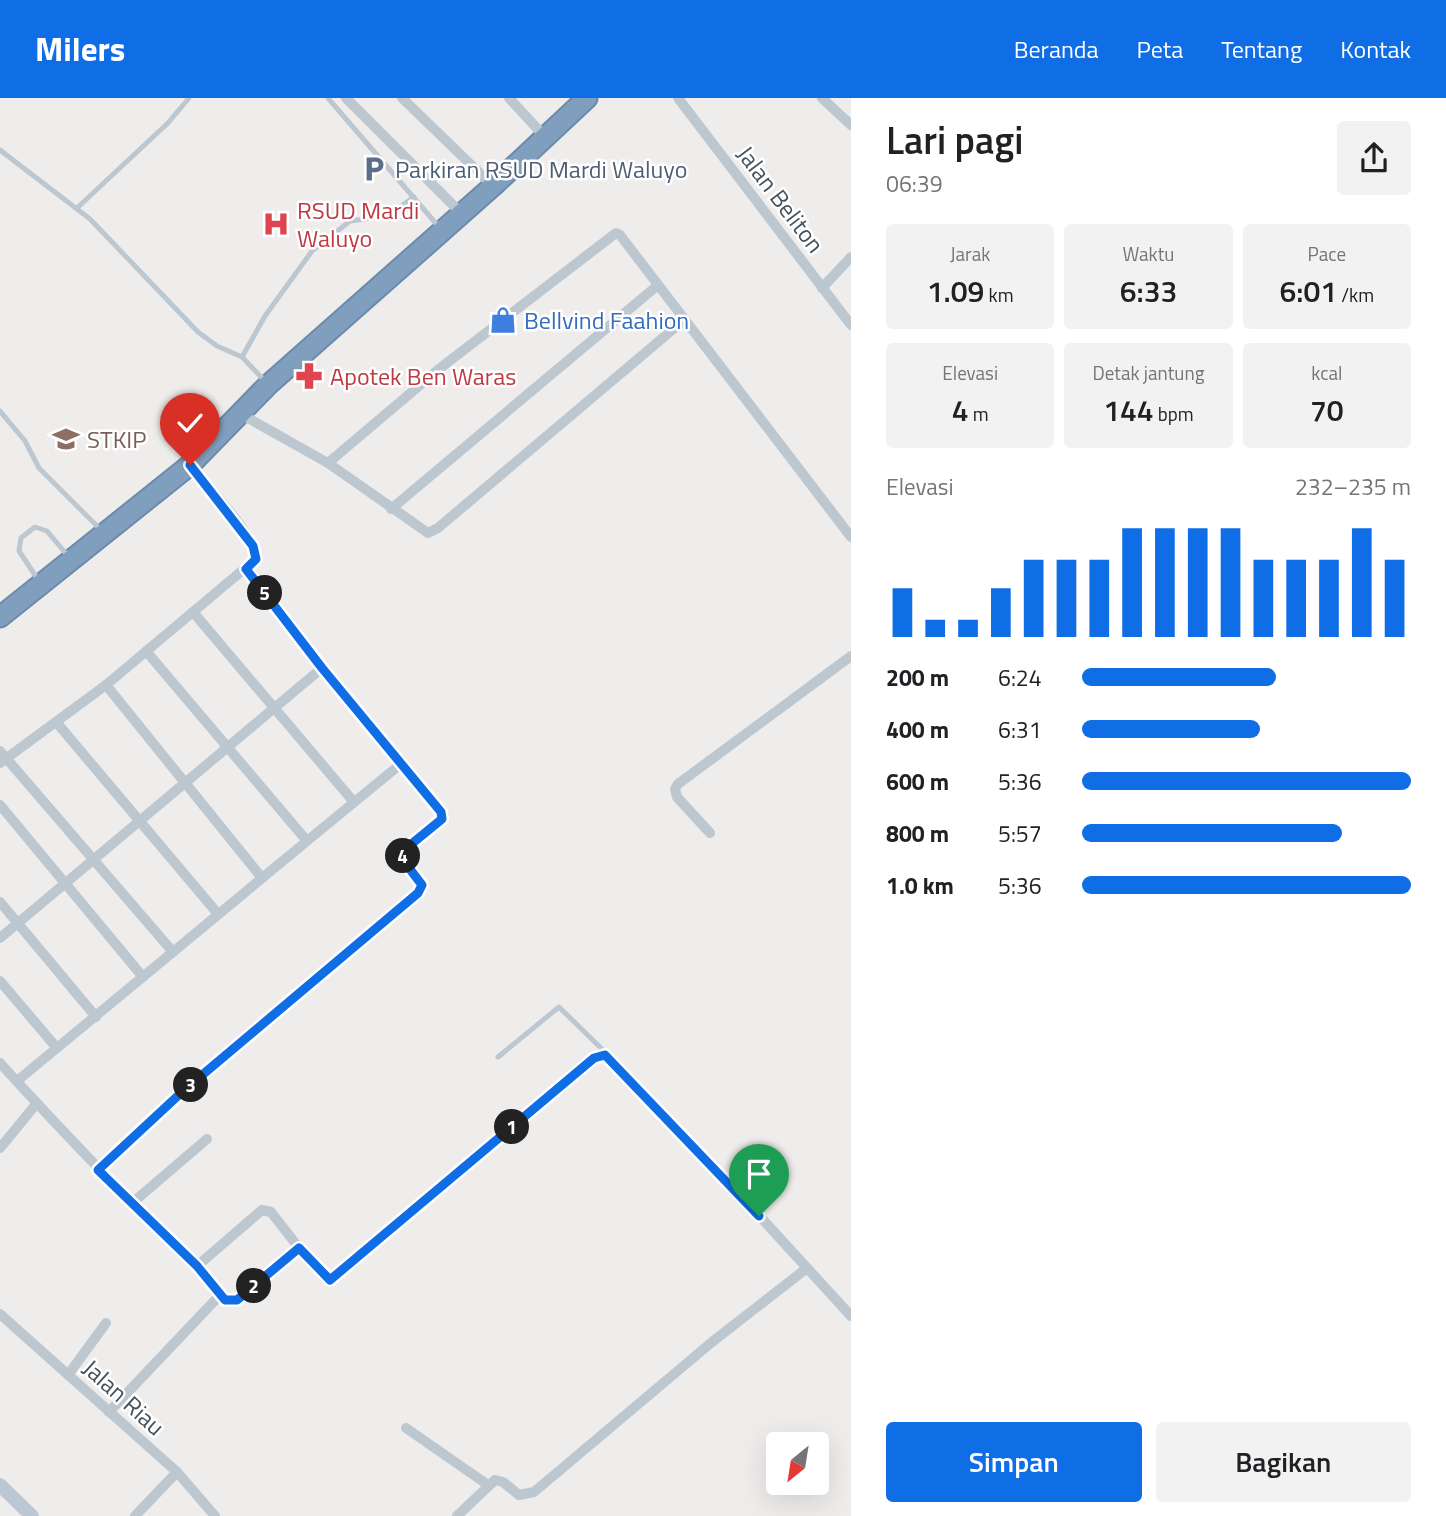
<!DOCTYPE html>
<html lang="id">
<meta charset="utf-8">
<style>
:root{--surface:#fff;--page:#f2f2f2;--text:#202124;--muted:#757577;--accent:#0f6de6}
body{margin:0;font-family:"Titillium Web",sans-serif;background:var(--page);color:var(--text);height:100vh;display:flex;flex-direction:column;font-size:26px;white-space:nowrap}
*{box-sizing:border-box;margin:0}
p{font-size:23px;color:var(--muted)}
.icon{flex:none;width:38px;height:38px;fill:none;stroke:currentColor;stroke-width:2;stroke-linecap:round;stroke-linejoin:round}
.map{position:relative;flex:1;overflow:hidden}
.details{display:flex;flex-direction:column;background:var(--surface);width:595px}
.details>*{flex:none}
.needle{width:46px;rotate:210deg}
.tools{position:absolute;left:766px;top:1334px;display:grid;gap:14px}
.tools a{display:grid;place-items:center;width:63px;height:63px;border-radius:7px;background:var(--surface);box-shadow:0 7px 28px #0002;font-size:35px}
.pin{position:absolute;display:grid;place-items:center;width:60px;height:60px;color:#fff;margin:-72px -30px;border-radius:50% 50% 50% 0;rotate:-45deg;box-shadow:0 0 7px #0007}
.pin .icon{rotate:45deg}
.km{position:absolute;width:35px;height:35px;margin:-18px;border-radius:50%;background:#222;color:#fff;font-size:19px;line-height:35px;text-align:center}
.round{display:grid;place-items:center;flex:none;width:74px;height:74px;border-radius:7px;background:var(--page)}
.headline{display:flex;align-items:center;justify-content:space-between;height:119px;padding:0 35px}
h1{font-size:38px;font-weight:600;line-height:52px}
.figures{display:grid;grid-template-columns:repeat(3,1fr);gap:10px;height:119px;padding:7px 35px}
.figures div{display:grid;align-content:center;border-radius:7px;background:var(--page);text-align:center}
.figures b{font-size:30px;font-weight:600}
.figures small{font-size:19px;font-weight:400}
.figures p{font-size:19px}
.chart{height:196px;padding:14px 35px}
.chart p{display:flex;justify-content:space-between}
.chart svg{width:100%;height:126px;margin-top:7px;stroke:var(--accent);stroke-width:6}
.button{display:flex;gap:14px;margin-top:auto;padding:14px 35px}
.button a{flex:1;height:80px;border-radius:7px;background:var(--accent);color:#fff;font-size:28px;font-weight:600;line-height:80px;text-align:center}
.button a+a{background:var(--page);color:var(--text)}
ul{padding:0 35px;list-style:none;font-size:23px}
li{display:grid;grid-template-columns:112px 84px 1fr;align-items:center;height:52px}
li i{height:18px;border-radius:9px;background:var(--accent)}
header{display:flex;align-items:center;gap:42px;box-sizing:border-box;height:98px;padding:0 35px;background:var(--accent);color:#fff}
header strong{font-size:33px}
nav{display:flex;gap:38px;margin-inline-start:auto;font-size:24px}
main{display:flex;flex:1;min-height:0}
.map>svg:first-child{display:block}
</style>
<header>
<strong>Milers</strong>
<nav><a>Beranda</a><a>Peta</a><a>Tentang</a><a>Kontak</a></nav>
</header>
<main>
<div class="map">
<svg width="851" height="1418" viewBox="0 0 851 1418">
<rect width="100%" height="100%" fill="#efecec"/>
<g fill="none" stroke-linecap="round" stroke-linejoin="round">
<defs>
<path id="highway" d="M0,519L190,367L268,287L493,88L587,0"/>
</defs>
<!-- highway casing -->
<use href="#highway" stroke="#6c8aaa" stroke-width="23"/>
<!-- lane -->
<g stroke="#bcc7d0" stroke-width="5">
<path d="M328,0L439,129"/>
<path d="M0,52L90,121L198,234L217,248L242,259L265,283"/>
<path d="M77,110L168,25L189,0"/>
<path d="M242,259L265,218L312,153L350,123L387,118L414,99"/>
<path d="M0,313L25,343L39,370L102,433"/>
<path d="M39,483L19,453L21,440L35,429L47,433L68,458"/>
<path d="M498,959L559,909L606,955"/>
</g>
<!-- street -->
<g stroke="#bcc7d0" stroke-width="10">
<path d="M346,0L461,115"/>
<path d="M402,0L493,88"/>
<path d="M509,0L545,39"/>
<path d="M678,0L851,227"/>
<path d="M822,0L851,27"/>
<path d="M822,190L851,159"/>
<path d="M239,315L328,365L428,435L438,430L684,222"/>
<path d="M328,365L439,271L616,135L620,137L851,439"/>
<path d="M391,411L658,187"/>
<path d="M193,514L353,703"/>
<path d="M146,553L307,743L402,665"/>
<path d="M106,587L262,780"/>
<path d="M57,625L218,816"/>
<path d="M0,653L173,854"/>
<path d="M0,665L106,587L256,461C257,438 205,386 190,367"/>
<path d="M0,707L143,879"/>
<path d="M710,735L677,699L675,691L678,686L851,558"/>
<path d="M0,804L96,919"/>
<path d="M0,840L322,570"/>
<path d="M0,883L56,949"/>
<path d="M0,965C63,1034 127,1101 194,1166C205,1177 215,1199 231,1203L243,1198L299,1150L325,1180L336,1179L594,960L605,957L711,1065L851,1218"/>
<path d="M17,983L307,743"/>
<path d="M0,1050L37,1005"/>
<path d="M98,1072L182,994L417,795L422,787L403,762L409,748L442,721L441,714L322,570L246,471"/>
<path d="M131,1106L207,1041"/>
<path d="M197,1168L262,1112L271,1114L299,1150"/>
<path d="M0,1216L177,1374L215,1418"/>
<path d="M68,1277L106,1225"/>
<path d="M109,1314L220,1197"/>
<path d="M406,1330L488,1387"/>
<path d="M135,1418L177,1374"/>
<path d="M457,1418L495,1382L503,1384L519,1397L534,1394L712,1244L807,1170"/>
</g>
<!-- secondary -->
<path stroke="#bbc8d4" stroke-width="14" d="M0,1387L32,1418"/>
<!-- highway -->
<use href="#highway" stroke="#809fbf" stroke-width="19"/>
</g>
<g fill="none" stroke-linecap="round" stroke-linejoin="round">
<defs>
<path id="route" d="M190,367L253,448L256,461L246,471L322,570L441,714L442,721L409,748L403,762L422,787L418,795L182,994L98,1072L197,1168L225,1202H237L299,1150L330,1182L594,960L605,957L759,1118"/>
</defs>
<!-- route casing -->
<use href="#route" stroke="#fff" stroke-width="14"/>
<!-- route -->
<use href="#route" stroke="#0f6de6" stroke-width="9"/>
</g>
<!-- icons -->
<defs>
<symbol id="parking-bare" viewBox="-9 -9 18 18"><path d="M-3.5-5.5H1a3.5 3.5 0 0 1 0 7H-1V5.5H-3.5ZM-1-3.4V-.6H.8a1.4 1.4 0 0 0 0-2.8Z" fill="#5c6f8a" stroke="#fff" stroke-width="2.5" paint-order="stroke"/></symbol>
<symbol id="hospital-bare" viewBox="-9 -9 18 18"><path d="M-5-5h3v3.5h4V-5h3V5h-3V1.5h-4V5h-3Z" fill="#e0444e" stroke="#fff" stroke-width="2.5" paint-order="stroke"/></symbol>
<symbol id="shop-bare" viewBox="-9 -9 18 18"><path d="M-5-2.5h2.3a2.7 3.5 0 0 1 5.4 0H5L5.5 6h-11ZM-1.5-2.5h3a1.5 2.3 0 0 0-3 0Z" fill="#3f7fe0" stroke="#fff" stroke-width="2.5" paint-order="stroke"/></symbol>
<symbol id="pharmacy-bare" viewBox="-9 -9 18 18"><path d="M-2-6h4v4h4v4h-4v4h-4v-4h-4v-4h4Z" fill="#e0444e" stroke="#fff" stroke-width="2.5" paint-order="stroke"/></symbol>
<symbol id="university-bare" viewBox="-9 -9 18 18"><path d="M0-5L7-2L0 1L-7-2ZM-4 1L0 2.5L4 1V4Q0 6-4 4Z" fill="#8d6e63" stroke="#fff" stroke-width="2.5" paint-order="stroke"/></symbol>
</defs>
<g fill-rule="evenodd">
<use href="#parking-bare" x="355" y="52" width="38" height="38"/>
<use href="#hospital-bare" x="257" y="107" width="38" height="38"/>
<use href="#shop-bare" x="484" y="203" width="38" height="38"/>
<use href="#pharmacy-bare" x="290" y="259" width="38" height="38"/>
<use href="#university-bare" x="47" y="322" width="38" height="38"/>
</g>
<g text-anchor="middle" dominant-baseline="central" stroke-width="5" stroke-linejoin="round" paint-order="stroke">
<!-- service labels -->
<g font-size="24" fill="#4e5e75" stroke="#fff" text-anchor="start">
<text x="395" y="71">Parkiran RSUD Mardi Waluyo</text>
</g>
<!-- street labels -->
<g font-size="24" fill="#44505a" stroke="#fff">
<text transform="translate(781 101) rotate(53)">Jalan Beliton</text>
<text transform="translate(124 1299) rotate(42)">Jalan Riau</text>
</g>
<!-- health labels -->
<g font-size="24" fill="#be3a42" stroke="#fff" text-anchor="start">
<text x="297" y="112">RSUD Mardi<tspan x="297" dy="28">Waluyo</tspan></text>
<text x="330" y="278">Apotek Ben Waras</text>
</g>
<!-- shop labels -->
<g font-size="24" fill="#366cbe" stroke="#fff" text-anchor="start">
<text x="524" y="222">Bellvind Faahion</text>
</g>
<!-- education labels -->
<g font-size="24" fill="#785e54" stroke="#fff" text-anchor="start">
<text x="87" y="341">STKIP</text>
</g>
</g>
</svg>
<div class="tools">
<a><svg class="needle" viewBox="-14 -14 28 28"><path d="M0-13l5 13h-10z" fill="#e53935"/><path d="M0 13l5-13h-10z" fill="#757577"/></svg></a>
</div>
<div class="pin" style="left:759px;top:1118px;background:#1e9e55"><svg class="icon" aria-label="arrive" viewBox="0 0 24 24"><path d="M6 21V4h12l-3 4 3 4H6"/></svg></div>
<div class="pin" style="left:190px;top:367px;background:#d93025"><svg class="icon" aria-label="check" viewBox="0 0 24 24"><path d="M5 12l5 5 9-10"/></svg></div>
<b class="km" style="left:512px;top:1029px">1</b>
<b class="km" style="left:254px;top:1188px">2</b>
<b class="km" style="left:191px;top:987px">3</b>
<b class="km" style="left:403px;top:758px">4</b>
<b class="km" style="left:265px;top:495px">5</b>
</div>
<section class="details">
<div class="headline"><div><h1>Lari pagi</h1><p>06:39</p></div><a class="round"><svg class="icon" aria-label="share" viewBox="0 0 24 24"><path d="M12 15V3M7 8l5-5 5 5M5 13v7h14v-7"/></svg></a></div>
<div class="figures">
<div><p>Jarak</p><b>1.09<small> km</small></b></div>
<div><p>Waktu</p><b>6:33</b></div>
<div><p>Pace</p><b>6:01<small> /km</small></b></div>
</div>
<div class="figures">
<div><p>Elevasi</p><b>4<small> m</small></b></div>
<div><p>Detak jantung</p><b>144<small> bpm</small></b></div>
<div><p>kcal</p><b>70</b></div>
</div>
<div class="chart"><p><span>Elevasi</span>232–235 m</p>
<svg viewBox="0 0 160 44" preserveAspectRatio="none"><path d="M5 44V27M15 44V38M25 44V38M35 44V27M45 44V17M55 44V17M65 44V17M75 44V6M85 44V6M95 44V6M105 44V6M115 44V17M125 44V17M135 44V17M145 44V6M155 44V17"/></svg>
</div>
<ul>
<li><b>200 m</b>6:24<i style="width:59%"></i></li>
<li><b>400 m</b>6:31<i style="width:54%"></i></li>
<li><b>600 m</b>5:36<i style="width:100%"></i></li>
<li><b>800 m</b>5:57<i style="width:79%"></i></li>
<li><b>1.0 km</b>5:36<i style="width:100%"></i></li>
</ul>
<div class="button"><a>Simpan</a><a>Bagikan</a></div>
</section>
</main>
